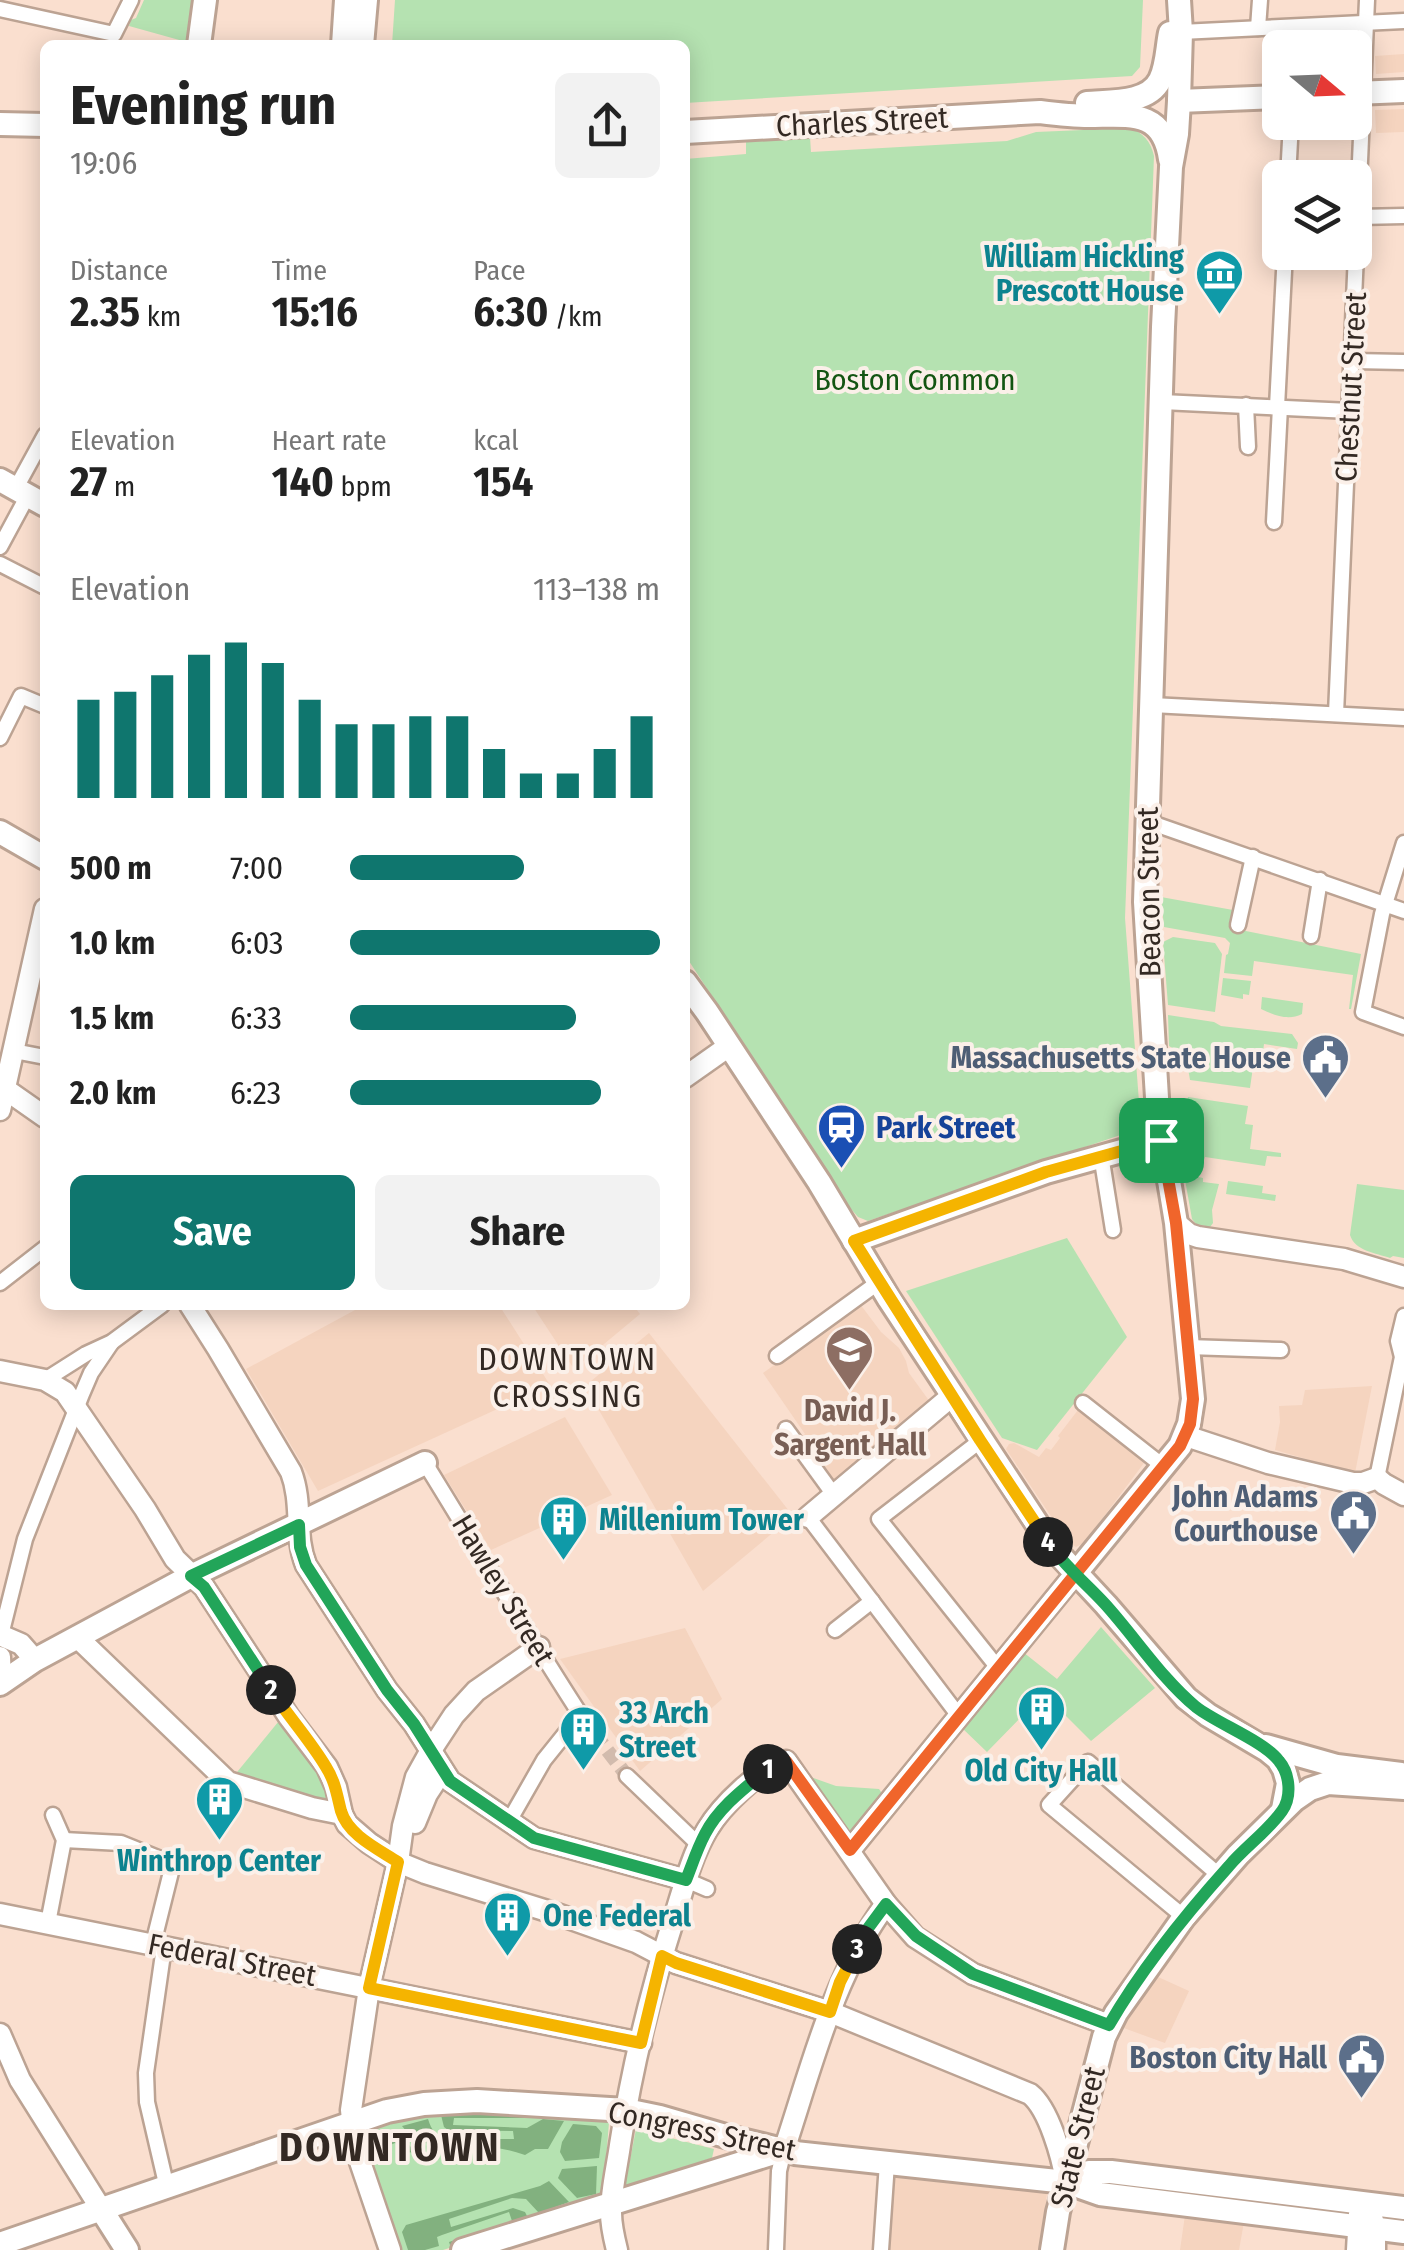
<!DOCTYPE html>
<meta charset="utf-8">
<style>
:root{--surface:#fff;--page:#f2f2f2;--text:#222;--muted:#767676;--accent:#0f766e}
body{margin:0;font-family:"Fira Sans Condensed",sans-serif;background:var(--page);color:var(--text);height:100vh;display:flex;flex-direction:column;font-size:38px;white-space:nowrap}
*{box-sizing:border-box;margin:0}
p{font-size:32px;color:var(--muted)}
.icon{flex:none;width:55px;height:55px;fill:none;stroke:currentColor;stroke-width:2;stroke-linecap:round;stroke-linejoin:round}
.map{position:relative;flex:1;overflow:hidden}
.drawer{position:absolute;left:40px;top:40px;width:650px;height:1270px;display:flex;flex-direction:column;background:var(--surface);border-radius:15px;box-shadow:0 5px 25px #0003}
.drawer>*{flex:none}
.needle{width:65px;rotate:109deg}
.buttons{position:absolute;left:1262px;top:30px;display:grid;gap:20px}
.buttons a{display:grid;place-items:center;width:110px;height:110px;border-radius:15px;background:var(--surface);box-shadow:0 5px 25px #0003;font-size:50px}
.pin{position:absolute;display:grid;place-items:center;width:85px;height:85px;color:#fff;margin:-42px;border-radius:20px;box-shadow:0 5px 15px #0006}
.km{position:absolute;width:50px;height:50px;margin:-25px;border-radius:50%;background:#222;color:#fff;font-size:28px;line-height:50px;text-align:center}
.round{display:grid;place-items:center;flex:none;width:105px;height:105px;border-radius:15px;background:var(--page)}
.head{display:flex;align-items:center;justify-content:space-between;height:170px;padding:0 30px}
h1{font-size:55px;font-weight:700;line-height:75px}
.stats{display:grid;grid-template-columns:repeat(3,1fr);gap:15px;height:170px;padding:10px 30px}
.stats div{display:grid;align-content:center}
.stats b{font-size:42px;font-weight:700}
.stats small{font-size:28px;font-weight:400}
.stats p{font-size:28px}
.chart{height:280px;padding:20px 30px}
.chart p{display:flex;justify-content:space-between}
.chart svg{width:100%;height:180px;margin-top:10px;stroke:var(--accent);stroke-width:6}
.primary-button{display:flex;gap:20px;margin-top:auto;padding:20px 30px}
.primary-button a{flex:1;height:115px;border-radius:15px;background:var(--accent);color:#fff;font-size:40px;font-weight:700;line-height:115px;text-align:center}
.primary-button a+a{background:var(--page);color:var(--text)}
ul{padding:0 30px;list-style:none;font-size:32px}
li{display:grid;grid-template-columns:160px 120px 1fr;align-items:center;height:75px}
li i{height:25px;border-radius:12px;background:var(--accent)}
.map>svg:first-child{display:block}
</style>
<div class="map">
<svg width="1404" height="2250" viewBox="0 0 1404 2250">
<rect width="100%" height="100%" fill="#fadfcf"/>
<!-- built -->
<g fill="#f5d4bf">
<path d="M1404,54V72L1376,74L1375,56Z"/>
<path d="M1404,109V132L1376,133L1375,110Z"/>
<path d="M860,1304L881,1332L899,1348L906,1361L909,1373L930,1402L831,1484L800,1438L805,1434L763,1373Z"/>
<path d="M352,1305H499L550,1385L318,1491L246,1369L355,1310Z"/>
<path d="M532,1305H633L640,1314L574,1369Z"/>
<path d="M649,1333L793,1516L703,1591L585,1386Z"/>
<path d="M1372,1386L1355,1473L1275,1450L1280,1422L1279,1406L1302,1405L1305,1390Z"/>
<path d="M1078,1410L1144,1463L1084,1543L1076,1547L1068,1542L1006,1449L1009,1444L1014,1443L1039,1457L1046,1448L1051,1450L1060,1438L1058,1436Z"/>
<path d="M565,1417L612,1495L491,1550L444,1475Z"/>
<path d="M685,1628L722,1699L640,1771L560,1659Z"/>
<path d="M1156,1976L1189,1991L1165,2043L1121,2027Z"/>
<path d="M892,2175L1047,2193L1040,2250H887Z"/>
<path d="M1185,2215L1244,2222L1239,2250H1180Z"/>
</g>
<!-- green -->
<g fill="#b5e2b1">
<path d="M144,0H195L190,43L129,26L131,20L136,18Z"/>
<path d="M395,0H1143L1140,67L1132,76L685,103V45H392Z"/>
<path d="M1129,128C1143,132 1151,142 1154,156L1125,918L1141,1128L868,1221L858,1217L851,1209L685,955V159L746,154V141L786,136L810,137L811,152L1007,141L1036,132Z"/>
<path d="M1161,897L1233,910L1231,928L1361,954L1351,1009H1349L1353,975L1254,961L1252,976L1224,973L1226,955L1228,954L1230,943L1225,938L1164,927Z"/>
<path d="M1173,937L1215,943L1222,954L1215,1012L1168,1005L1163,942Z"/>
<path d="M1223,978L1251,981L1249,995L1243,994V999L1221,995Z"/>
<path d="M1262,997L1303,1003L1302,1014C1288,1021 1274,1015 1261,1009Z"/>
<path d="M1168,1015L1214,1022L1221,1026L1292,1034L1298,1043L1297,1049L1264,1044L1261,1067H1253L1250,1088L1190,1080C1188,1064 1183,1054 1169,1046Z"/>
<path d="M1188,1097L1248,1106L1245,1124L1253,1125L1250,1149L1281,1153V1157L1267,1156L1265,1166L1205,1157L1204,1160L1181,1155L1175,1125L1185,1111Z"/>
<path d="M1184,1174L1203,1178V1182L1219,1184L1212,1210L1213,1223L1210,1227L1196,1224L1192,1219Z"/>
<path d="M1228,1181L1263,1186L1262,1193L1276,1195L1275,1201L1226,1194Z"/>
<path d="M1357,1184L1404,1190V1258L1393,1256L1390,1258C1376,1253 1355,1251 1350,1235Z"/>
<path d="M1067,1238L1127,1337L1037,1450L1002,1438L906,1291Z"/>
<path d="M1101,1627L1155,1688L1091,1741L1052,1702L1033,1720L1025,1713L987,1752L962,1728L1023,1652L1057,1679Z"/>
<path d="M283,1716L327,1785L330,1794L323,1803L233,1777Z"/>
<path d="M805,1775L836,1786L879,1789L883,1795L850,1837Z"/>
<path d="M490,2113L609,2122L603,2199L443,2250H400L364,2133L411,2116Z"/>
<path d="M636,2129L714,2149L712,2158L625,2186Z"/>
</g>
<!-- forest -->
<g fill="#82b17f">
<path d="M490,2113L526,2115L528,2118H454L453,2125L527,2128L543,2119L564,2121L548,2149H535L525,2155C496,2145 474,2144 444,2152L424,2142L414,2141L402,2126L428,2119C432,2131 435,2135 447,2139H514L513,2131L448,2130L444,2127L441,2115Z"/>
<path d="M573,2124L596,2126L602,2133L599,2158L565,2161L560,2152L562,2142Z"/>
<path d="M396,2132L417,2153L405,2152L395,2143L376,2151L373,2142Z"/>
<path d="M597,2166L596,2194L577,2198L558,2178L562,2169Z"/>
<path d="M549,2181L569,2202L539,2213L526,2199L512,2198L449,2219L451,2227L513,2208L525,2212L528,2218L450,2245L449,2242L512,2221L509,2212L442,2235L437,2237L439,2246L425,2250H408L402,2232L406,2225L540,2186Z"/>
</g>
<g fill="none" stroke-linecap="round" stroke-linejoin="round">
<!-- street-tunnel -->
<path stroke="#d2bbad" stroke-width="14" stroke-dasharray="14 7" stroke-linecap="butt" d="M582,1717L627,1776"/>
<defs>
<g id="street">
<path d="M0,9L114,34L131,0"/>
<path d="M1258,28L1260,0"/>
<path d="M1181,32L1404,21"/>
<path d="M1288,178L1291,122"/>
<path d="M1359,217L1404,216"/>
<path d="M1353,361L1404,362"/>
<path d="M1162,402L1350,411"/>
<path d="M1246,405L1248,447"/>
<path d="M1277,407L1285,252"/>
<path d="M16,488L45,435"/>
<path d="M1274,522L1280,407"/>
<path d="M0,547L28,495"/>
<path d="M0,564L45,587"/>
<path d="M1152,705L1404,718"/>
<path d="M1336,714L1367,0"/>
<path d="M0,738L21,696L45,706"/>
<path d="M1146,821L1404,911"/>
<path d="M1404,843L1382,914L1363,1012L1404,1027"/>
<path d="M1238,925L1253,857"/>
<path d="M1311,936L1320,880"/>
<path d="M14,1051L45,1057"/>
<path d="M1101,1155L1113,1230"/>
<path d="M0,1283L45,1248"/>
<path d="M1188,1347L1281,1350"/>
<path d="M777,1356L879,1282"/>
<path d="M45,1380L86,1354L112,1342L162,1305"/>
<path d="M1083,1403L1163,1466"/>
<path d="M786,1429L834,1495"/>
<path d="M980,1441L879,1519L998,1668"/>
<path d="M425,1463C477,1547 528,1634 582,1717"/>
<path d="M1377,1478L1402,1357L1398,1341L1404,1316"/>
<path d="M808,1517L959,1716"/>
<path d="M835,1630L872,1601"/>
<path d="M1,1635L25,1539L82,1394L91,1373L112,1342"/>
<path d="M627,1776L699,1845"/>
<path d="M508,1823L544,1760L581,1714"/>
<path d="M64,1840L121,1843L173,1864L153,1944"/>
<path d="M686,1880L707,1889"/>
<path d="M1184,1917L1049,1805L1088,1762L1220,1876"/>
<path d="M48,1923L64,1840L53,1815"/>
<path d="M164,1947L146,2073L147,2102L167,2188"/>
<path d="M776,2250L779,2171L784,2150"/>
<path d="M881,2250L887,2163"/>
</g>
<g id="secondary">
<path d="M685,1077L729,1046"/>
<path d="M5,1089L45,1117"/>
<path d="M0,1110L45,909"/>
<path d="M1176,1223L1189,1234L1198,1237L1344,1259L1404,1277"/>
<path d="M190,1305L218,1349L291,1472C303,1503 294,1535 306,1565L387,1690L414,1724L450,1781L534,1838L686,1880"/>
<path d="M0,1371L45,1380L65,1392L145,1509L175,1559L204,1587L289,1717L327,1767L336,1787L342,1814L347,1824L369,1843L398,1862L425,1873L557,1914L636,1942L676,1963L830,2012L1030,2094C1049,2109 1062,2157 1066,2181"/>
<path d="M1186,1436L1268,1463L1353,1483H1363L1377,1478L1384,1484L1404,1495"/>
<path d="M808,1517L953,1395"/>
<path d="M0,1635L21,1644L35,1660"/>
<path d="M77,1637L228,1782L312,1808L342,1814"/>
<path d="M0,1657L1,1683"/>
<path d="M415,1823L427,1794L442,1771"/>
<path d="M850,1850L1075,1574"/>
<path d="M0,1914L641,2043"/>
<path d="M0,2034L20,2080L101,2209"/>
<path d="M784,2150C812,2066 833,1976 886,1904"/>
<path d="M1372,2217L1375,2228V2250"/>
<path d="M390,2250L355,2147L351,2110L369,1988L398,1862L403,1826L416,1777L431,1750L454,1715L476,1691L539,1647"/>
<path d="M617,2250C614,2238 611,2226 611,2213C611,2190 617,2167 620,2145C632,2067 651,1990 675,1915C684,1886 692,1855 707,1830C722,1805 759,1769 786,1761L886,1904L915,1937L973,1974L1109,2025"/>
<path d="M1357,2250L1359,2214"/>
</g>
<g id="primary">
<path d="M199,45L205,0"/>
<path d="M343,45L346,0"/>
<path d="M362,45L366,0"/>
<path d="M1355,93L1404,91"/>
<path d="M1179,101L1280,97"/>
<path d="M1087,103C1110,101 1148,104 1160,80C1167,66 1167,47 1170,33"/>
<path d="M0,124L45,125"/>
<path d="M685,132L1040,112C1056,114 1072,116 1089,116C1129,116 1163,109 1170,159"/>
<path d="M0,480L45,505"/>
<path d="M0,832L45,858"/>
<path d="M685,982L707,1012L819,1182L889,1299L1053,1548L1106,1605L1186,1698L1208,1715L1267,1750L1278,1759L1284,1769L1288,1783L1283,1809"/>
<path d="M854,1241L1046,1172L1161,1140"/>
<path d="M1075,1574L1180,1446L1189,1424L1193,1399L1176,1223L1158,1114L1145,902L1163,327L1171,167L1177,134L1179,101L1181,32L1179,0"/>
<path d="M0,1684L35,1660L191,1576L425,1463"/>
<path d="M1266,1746L1337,1766L1401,1774"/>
<path d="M1066,2182L1089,2172H1111L1404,2208"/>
<path d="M101,2209L127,2250"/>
<path d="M0,2244L387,2111L424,2104L477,2101L626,2110L660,2117L729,2137L795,2153L1066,2182L1100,2194L1404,2232"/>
<path d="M463,2250L780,2151"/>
<path d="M1052,2250L1058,2212L1104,2037L1116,2013L1184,1917L1238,1855L1294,1800L1310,1789L1328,1783L1404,1788"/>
</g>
</defs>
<!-- street casing -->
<use href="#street" stroke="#bca393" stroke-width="19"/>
<!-- secondary casing -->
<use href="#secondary" stroke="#bca393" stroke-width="25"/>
<!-- primary casing -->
<use href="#primary" stroke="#bca393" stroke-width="28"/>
<!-- street -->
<use href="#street" stroke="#fff" stroke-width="14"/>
<!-- secondary -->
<use href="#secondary" stroke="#fff" stroke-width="20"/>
<!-- primary -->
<use href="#primary" stroke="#fff" stroke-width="22"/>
</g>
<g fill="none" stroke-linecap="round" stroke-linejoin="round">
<defs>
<path id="split-1" d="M768,1769L772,1765L786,1761L850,1850L1180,1446L1190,1424L1193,1399L1176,1223L1161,1140"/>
<path id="split-2" d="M271,1690L204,1587L191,1576L299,1525L300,1547L306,1565L387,1690L414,1724L450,1781L534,1838L686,1880C692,1865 697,1849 705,1834C719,1807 745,1788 768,1769"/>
<path id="split-3" d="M271,1690C288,1716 310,1740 326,1767C335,1781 337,1795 341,1811C348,1835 378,1849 398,1862L369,1988L641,2043L662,1956L676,1963L830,2012L840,1982L857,1949"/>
<path id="split-4" d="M857,1949L866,1931L886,1904L916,1936L973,1974L1109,2025C1142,1968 1185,1915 1229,1866C1245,1847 1267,1832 1282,1811C1292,1797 1290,1774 1279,1761C1264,1741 1218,1724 1196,1707C1161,1678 1135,1637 1105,1604C1086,1583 1064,1566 1048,1542"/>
<path id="split-5" d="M1048,1542L980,1440L854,1241L1046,1172L1161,1140"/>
</defs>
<!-- split-1 casing -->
<use href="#split-1" stroke="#fff" stroke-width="20"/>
<!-- split-2 casing -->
<use href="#split-2" stroke="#fff" stroke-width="20"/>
<!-- split-3 casing -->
<use href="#split-3" stroke="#fff" stroke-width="20"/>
<!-- split-4 casing -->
<use href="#split-4" stroke="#fff" stroke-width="20"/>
<!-- split-5 casing -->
<use href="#split-5" stroke="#fff" stroke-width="20"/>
<!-- split-1 -->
<use href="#split-1" stroke="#f0652b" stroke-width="12"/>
<!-- split-2 -->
<use href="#split-2" stroke="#22a559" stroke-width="12"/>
<!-- split-3 -->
<use href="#split-3" stroke="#f5b400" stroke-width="12"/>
<!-- split-4 -->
<use href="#split-4" stroke="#22a559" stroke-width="12"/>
<!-- split-5 -->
<use href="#split-5" stroke="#f5b400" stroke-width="12"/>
</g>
<!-- icons -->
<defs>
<symbol id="museum-pin" viewBox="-11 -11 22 30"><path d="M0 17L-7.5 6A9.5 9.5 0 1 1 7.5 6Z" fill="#0f9aa8" stroke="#fbf0e9"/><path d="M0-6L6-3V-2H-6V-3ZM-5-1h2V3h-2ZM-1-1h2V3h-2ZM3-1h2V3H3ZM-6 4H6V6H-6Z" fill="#fff"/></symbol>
<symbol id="civic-pin" viewBox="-11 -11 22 30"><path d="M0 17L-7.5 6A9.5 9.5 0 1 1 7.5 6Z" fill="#5c6f8a" stroke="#fbf0e9"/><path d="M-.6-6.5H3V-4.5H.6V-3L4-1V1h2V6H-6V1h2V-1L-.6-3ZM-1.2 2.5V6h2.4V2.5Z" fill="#fff"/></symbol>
<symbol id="station-pin" viewBox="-11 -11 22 30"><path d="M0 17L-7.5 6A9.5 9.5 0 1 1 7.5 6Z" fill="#1a4fb4" stroke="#fbf0e9"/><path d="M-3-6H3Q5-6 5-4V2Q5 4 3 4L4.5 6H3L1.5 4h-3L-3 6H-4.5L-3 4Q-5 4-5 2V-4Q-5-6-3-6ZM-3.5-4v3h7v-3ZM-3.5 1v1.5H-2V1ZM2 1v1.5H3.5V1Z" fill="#fff"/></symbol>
<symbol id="university-pin" viewBox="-11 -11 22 30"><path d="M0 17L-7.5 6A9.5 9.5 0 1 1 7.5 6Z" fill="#8d6e63" stroke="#fbf0e9"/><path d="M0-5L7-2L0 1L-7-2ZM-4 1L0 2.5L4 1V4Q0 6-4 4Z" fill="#fff"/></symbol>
<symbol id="building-pin" viewBox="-11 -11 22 30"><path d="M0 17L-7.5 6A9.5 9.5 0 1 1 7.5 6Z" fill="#0f9aa8" stroke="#fbf0e9"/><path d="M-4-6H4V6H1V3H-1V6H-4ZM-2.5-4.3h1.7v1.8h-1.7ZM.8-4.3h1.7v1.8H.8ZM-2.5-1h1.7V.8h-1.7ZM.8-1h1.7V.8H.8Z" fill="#fff"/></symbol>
</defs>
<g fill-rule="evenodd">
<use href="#museum-pin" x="1192" y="246" width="55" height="75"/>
<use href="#civic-pin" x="1298" y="1030" width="55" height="75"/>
<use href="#station-pin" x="814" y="1100" width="55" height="75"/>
<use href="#university-pin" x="822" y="1322" width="55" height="75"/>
<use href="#civic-pin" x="1326" y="1486" width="55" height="75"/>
<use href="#building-pin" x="536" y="1492" width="55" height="75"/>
<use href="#building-pin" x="1014" y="1682" width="55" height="75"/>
<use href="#building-pin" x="556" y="1702" width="55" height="75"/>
<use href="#building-pin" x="192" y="1772" width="55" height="75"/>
<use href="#building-pin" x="480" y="1888" width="55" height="75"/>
<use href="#civic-pin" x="1334" y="2030" width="55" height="75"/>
</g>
<g text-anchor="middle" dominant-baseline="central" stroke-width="8" stroke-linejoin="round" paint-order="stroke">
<!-- street labels -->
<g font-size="30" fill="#332923" stroke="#fbf0e9">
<text transform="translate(862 122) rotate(-3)">Charles Street</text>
<text transform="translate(1351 387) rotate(-87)">Chestnut Street</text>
<text transform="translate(1149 892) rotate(-91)">Beacon Street</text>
<text transform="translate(503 1590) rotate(59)">Hawley Street</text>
<text transform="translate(232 1960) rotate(11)">Federal Street</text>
<text transform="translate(702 2131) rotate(12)">Congress Street</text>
<text transform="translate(1078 2137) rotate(-76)">State Street</text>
</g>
<!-- culture labels -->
<g font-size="30" font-weight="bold" fill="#0d838f" stroke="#fbf0e9" text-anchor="start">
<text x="1184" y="257" text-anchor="end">William Hickling<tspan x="1184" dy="34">Prescott House</tspan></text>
<text x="599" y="1520">Millenium Tower</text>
<text x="619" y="1713">33 Arch<tspan x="619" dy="34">Street</tspan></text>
<text x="1041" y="1771" text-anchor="middle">Old City Hall</text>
<text x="219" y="1861" text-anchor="middle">Winthrop Center</text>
<text x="543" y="1916">One Federal</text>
</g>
<!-- park labels -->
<g font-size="30" fill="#135512" stroke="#fbf0e9">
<text x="915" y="380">Boston Common</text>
</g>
<!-- service labels -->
<g font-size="30" font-weight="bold" fill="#4e5e75" stroke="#fbf0e9" text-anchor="end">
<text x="1291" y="1058">Massachusetts State House</text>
<text x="1318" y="1497">John Adams<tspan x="1318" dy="34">Courthouse</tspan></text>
<text x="1327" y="2058">Boston City Hall</text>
</g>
<!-- transit labels -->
<g font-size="30" font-weight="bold" fill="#164399" stroke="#fbf0e9" text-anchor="start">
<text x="876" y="1128">Park Street</text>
</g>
<!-- education labels -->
<g font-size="30" font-weight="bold" fill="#785e54" stroke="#fbf0e9">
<text x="850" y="1411">David J.<tspan x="850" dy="34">Sargent Hall</tspan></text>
</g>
<!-- neighbourhood labels -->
<g font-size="32" letter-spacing="2.5" fill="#332923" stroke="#fbf0e9">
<text x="568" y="1359">DOWNTOWN<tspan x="568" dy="37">CROSSING</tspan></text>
</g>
<!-- district labels -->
<g font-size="40" font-weight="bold" letter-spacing="2.5" fill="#332923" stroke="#fbf0e9">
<text x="390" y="2148">DOWNTOWN</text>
</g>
</g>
</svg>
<div class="buttons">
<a><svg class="needle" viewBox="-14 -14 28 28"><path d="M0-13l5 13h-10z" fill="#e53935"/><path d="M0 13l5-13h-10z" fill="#767676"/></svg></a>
<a><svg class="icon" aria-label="layers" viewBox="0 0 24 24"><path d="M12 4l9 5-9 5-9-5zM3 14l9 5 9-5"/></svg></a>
</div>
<div class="pin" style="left:1161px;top:1140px;background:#1e9e55"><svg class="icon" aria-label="arrive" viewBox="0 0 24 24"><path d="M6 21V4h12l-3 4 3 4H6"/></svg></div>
<b class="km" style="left:768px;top:1769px">1</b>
<b class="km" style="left:271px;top:1690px">2</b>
<b class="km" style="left:857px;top:1949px">3</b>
<b class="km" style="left:1048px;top:1542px">4</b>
<section class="drawer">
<div class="head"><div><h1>Evening run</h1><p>19:06</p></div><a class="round"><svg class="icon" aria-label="share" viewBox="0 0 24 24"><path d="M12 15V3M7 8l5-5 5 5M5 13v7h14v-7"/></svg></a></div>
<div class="stats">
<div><p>Distance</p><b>2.35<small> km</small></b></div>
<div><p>Time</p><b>15:16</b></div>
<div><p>Pace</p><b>6:30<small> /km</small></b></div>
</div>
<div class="stats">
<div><p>Elevation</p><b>27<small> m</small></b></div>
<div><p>Heart rate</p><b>140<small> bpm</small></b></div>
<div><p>kcal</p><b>154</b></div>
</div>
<div class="chart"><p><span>Elevation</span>113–138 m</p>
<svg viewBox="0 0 160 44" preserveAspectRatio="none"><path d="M5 44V20M15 44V18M25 44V14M35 44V9M45 44V6M55 44V11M65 44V20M75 44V26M85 44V26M95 44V24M105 44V24M115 44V32M125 44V38M135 44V38M145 44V32M155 44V24"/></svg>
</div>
<ul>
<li><b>500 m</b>7:00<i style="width:56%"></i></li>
<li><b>1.0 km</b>6:03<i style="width:100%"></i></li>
<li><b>1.5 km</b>6:33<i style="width:73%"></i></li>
<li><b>2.0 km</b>6:23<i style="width:81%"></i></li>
</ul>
<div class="primary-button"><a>Save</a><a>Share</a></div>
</section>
</div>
